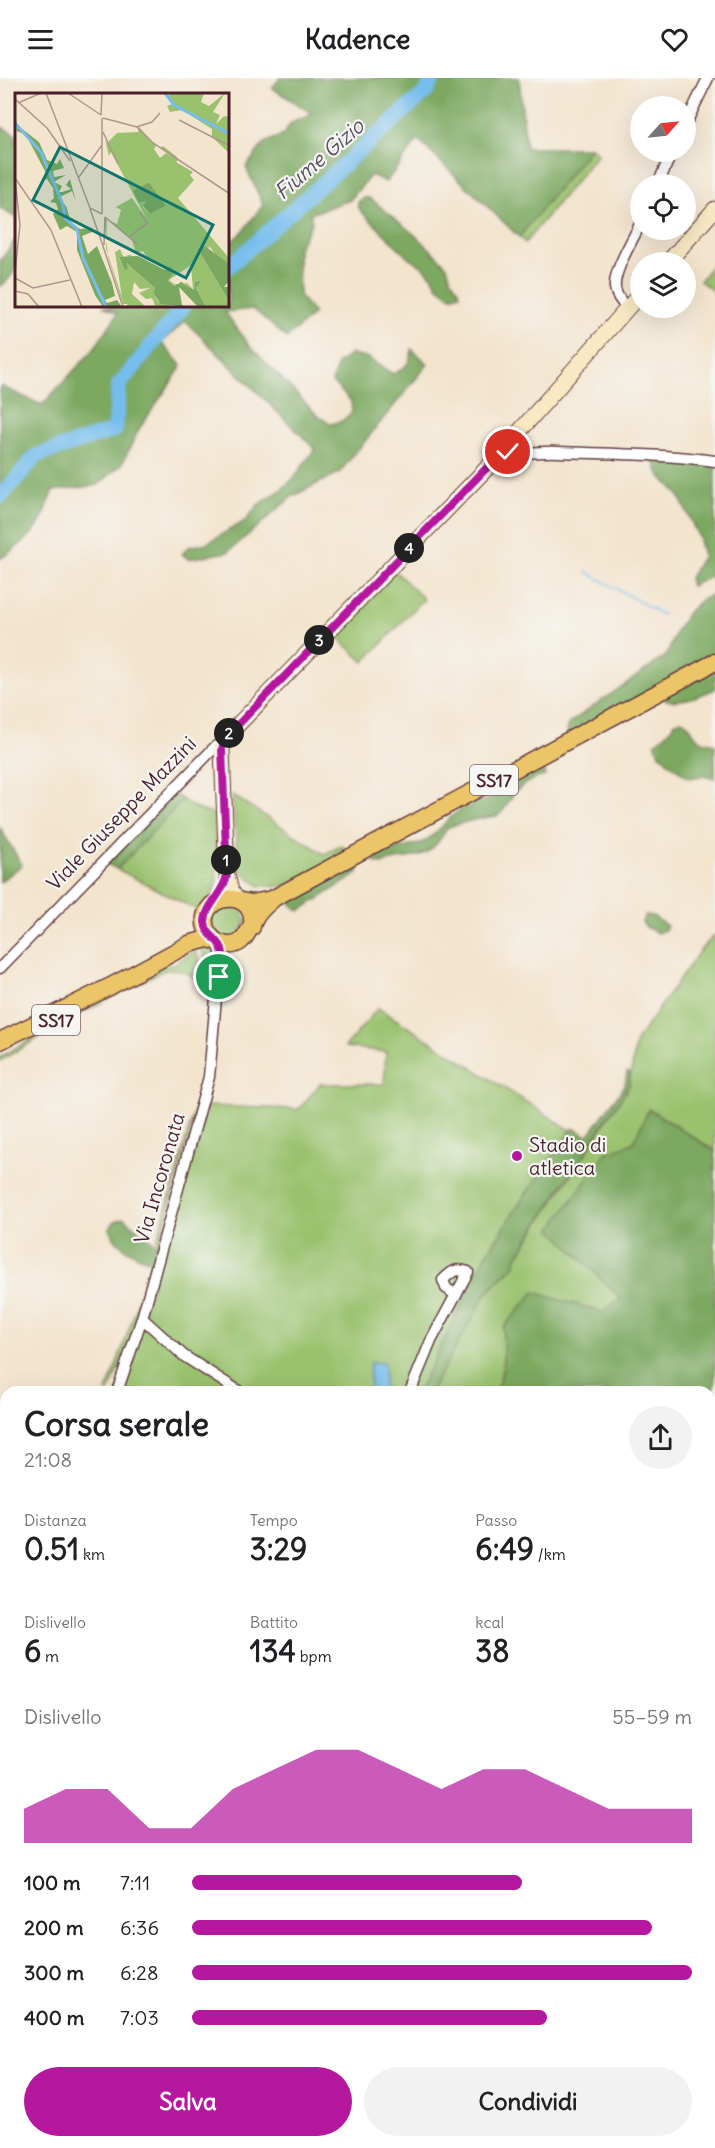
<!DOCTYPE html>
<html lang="it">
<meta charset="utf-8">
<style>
:root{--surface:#fff;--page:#f2f2f2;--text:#202124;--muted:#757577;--accent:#b5179e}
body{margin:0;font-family:Delius,sans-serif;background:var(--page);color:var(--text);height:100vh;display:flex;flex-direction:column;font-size:22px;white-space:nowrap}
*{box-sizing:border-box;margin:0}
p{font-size:20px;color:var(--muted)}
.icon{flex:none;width:33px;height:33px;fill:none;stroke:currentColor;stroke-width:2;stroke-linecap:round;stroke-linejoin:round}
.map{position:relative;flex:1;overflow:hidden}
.sheet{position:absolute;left:0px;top:1308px;width:716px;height:762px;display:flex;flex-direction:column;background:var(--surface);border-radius:18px 18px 0 0;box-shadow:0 6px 24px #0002}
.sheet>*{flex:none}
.needle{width:39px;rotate:63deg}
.buttons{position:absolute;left:630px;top:18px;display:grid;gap:12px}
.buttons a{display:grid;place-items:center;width:66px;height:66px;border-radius:50%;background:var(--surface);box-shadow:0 6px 24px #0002;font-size:30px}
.pin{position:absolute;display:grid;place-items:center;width:51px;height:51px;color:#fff;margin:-26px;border:3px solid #fff;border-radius:50%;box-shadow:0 2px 6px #0007}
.km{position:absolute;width:30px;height:30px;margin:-15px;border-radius:50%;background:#222;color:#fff;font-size:16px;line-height:30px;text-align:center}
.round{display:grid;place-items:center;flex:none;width:63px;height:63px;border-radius:32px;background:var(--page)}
.overview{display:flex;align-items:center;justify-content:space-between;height:102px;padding:0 24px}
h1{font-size:33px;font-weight:800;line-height:45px}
.figures{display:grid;grid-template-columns:repeat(3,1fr);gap:9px;height:102px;padding:6px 24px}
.figures div{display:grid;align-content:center}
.figures b{font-size:30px;font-weight:800}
.figures small{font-size:16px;font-weight:400}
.figures p{font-size:16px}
.chart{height:168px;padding:12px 24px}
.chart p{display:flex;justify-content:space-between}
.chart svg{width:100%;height:108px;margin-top:6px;fill:var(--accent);opacity:.7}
.button{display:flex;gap:12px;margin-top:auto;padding:12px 24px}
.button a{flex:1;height:69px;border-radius:36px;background:var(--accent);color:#fff;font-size:24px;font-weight:800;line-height:69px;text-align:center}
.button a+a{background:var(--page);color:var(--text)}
ul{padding:0 24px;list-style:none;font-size:20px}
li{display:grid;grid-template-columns:96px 72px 1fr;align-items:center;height:45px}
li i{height:15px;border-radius:8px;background:var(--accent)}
header{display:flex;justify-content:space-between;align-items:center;height:78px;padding:0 24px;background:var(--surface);font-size:27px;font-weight:800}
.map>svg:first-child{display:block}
</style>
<header><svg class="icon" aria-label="menu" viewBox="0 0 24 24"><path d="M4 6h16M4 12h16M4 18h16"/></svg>Kadence<svg class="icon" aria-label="heart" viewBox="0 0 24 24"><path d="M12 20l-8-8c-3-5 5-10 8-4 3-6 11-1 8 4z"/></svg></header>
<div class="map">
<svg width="715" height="2070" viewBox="0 0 715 2070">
<rect width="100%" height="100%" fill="#f6f6f2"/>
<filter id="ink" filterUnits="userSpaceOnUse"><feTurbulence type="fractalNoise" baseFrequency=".0167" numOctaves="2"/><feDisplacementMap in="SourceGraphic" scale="12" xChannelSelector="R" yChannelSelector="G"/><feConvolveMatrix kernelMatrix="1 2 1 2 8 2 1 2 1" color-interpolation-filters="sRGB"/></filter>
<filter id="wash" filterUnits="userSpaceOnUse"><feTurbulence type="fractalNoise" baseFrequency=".008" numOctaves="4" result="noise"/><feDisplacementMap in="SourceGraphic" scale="24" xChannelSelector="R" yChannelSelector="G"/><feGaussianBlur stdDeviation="1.35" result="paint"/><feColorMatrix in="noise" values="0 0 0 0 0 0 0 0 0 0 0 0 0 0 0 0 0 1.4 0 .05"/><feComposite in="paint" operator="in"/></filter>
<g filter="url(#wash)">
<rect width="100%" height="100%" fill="#f3e4cd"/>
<!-- green -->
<g fill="#9ac26e" stroke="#72704c" stroke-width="1.5">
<path d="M591,70L598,76L525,165L519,159Z"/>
<path d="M715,183V214L700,203Z"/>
<path d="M395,493L424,521L364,584L334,556Z"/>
<path d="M232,717L324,776L343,767L345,776L287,808H260L246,798L238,785Z"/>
<path d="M183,722L196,731L214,736L217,804L216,810L199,833L117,791Z"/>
<path d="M238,827L247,843L235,862L213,854L212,836L215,830Z"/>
<path d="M715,857V1073L649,1031L633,1066L606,1075L621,1220L602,1234L534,1215L503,1250V1290L496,1314H430L486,1216L514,1188L517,1179L629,1008L636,963L701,871Z"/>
<path d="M200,868H207L216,872L219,883L215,896L212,894Z"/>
<path d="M195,872L205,895L213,902L210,962L206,997L136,1249L109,1314H106C137,1236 159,1156 182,1075C195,1028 215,973 210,924C208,908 192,894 176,892C172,891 166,892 162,893L74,939L0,983V979L160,887L174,886Z"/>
<path d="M378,930L572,1053L523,1120L487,1176L418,1314H118L208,1028L299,1031L320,1006H384L386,974L345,969Z"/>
<path d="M715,1389V1481L711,1483L715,1485V1554L712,1556L715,1559V1828L710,1836V1649L712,1647L710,1646V1605L714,1600V1596H710V1397Z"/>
<path d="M6,1548V1580L3,1583L6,1629L0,1639V1553Z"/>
<path d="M0,1643L3,1681L2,1718L0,1720Z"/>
<path d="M6,1880V1937L0,1933V1886Z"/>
<path d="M165,2064H363L359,2070H161Z"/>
<path d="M371,2064H592L588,2070H383Z"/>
</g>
<!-- forest -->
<g fill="#7ba861" stroke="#626446" stroke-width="1.5">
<path d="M280,0H519L526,70H591L519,159L418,62L386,104L371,97L350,122L310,136L312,144L298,171L299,217L314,236L287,260L253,231L225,234L249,267L319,339L331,346L342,343L352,334L351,323L332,304L338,285L351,276L366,279L393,296C406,290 410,285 412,271L428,286L339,395L293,418L228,474L188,481L182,476L188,469L207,465L245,443L258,427L280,413L293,401L315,371L185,243L162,265L182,288L139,351L122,386L98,407L52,413C43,450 31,460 0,481V308L42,327L94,271L118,235L103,228H228V167L243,153L263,127L246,89L264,65L283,57L291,45L313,36L272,10Z"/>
<path d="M0,48L16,57V140L0,130Z"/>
<path d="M363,120H369L376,125L420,161L447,188L451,201L459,212L460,216L451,219L437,208L433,199L423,189L408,179L361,133L358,128V124Z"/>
<path d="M16,161C17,185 20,193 0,209V183Z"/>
<path d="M653,381L715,386V497L691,508L689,500L703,478L698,458L679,418L659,396Z"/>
<path d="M715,515V579L567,658L568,646L667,577L676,554L688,534L700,523Z"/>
<path d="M715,590V611C699,618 675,628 659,619Z"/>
<path d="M681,642C691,645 691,655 699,661C703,664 711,664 715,667V700L703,698L689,700C677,691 658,679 655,665C663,656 669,657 674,645Z"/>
<path d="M543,689L545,698L533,701L526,705L514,715L503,733L497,738L473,742L448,749C427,787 414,775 380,786L374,784C378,770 409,771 423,764C436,758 443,745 454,736C468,726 486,724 500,715C514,705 525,693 543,689Z"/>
<path d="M175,716L183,722L117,791L107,786Z"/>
<path d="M0,750L22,787L0,804Z"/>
<path d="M355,789L359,793L356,797L299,833L292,827L291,821L325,802Z"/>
<path d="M645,837L653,838L667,848L665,852L658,855L647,850L642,844Z"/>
<path d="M627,994L630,995L629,1008L619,1024L606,1041L583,1080L561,1109L517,1179L514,1188L486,1216L430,1314H418L487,1176L523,1120L573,1050L588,1058L625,1007Z"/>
<path d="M649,1031L715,1073V1306L710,1315L496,1314L503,1290V1250L534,1214L602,1234L621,1221L551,1151L606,1075L633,1065Z"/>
<path d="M124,1140L156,1166L152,1184C134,1177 117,1169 109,1151L115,1143Z"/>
<path d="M710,1324L715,1330V1389L710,1397Z"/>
<path d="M0,1813L6,1815V1880L0,1886Z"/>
</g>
<!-- water -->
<rect fill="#75bded" stroke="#606e8c" stroke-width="1.5" x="370" y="1285" width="14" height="29"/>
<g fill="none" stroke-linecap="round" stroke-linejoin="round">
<!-- stream -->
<path stroke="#75bded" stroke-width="2" d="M587,494L663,537"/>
<!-- river -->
<g stroke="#75bded" stroke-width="15">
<path d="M228,189L427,13L433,0"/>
<path d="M0,419L36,378L115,352L119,307L184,228"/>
</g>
</g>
</g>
<g filter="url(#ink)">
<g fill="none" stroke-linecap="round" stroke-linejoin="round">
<defs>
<g id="street">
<path d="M686,45L708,0"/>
<path d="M658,106L672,74"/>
<path d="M628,231C622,225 616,218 615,210C613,193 633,162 640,146"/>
<path d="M504,372C521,377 540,373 558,374C611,376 663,376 715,383"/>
<path d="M0,890L215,669L223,664"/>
<path d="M142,1240L184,1278L240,1314"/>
<path d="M117,1314L142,1240L209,999L217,909L223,881L218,864"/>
<path d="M410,1314L431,1263L468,1194C456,1190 452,1193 443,1202L446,1210L456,1217"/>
</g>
<g id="secondary">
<path d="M668,184L715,131"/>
<path d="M238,822L231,813L227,797L222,671L225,660L489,388L640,216"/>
</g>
<g id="primary">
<path d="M241,823L252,825L272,821L715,584"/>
<path d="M252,849C257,805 192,817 207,853C210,858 214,863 220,865C243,874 248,853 256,839C260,832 266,827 272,822"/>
<path d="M0,963L111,908L189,866L207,861L216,863"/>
</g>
</defs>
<!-- street casing -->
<use href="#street" stroke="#633d43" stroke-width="13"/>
<!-- secondary casing -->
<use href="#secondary" stroke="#633d43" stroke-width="17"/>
<!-- primary casing -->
<use href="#primary" stroke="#633d43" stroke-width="19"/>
<!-- street -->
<use href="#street" stroke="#fff" stroke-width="10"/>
<!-- secondary -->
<use href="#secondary" stroke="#f8e8c3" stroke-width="15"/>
<!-- primary -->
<use href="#primary" stroke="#edc569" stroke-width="16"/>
</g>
</g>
<g fill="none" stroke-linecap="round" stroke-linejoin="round" filter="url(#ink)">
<defs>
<path id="route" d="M219,899C222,889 226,876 220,867C214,858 206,856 205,844C205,828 224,815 227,797L222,671L225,660L504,372L508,374"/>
</defs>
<!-- route casing -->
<use href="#route" stroke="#fff" stroke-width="12"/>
<!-- route -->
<use href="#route" stroke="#b5179e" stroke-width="8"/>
</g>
<!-- markers -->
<circle fill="#b5179e" stroke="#f6f6f2" stroke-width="2" cx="517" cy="1078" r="6"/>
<g text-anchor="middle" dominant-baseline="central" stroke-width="4.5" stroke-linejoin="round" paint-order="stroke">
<!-- shield labels -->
<g fill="#f6f6f2" stroke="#7e6067" stroke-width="1.5">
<rect x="470" y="687" width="48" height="30" rx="4.5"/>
<rect x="32" y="927" width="48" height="30" rx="4.5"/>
</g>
<g font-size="18" font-weight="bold" fill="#4a1f2b">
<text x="494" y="702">SS17</text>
<text x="56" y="942">SS17</text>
</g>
<!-- street labels -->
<g font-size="20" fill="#4a1f2b" stroke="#f6f6f2">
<text transform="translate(121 735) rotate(-46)">Viale Giuseppe Mazzini</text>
<text transform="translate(159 1100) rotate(-74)">Via Incoronata</text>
</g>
<!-- poi labels -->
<g font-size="20" fill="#4a1f2b" stroke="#f6f6f2" text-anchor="start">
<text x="529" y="1066">Stadio di<tspan x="529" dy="23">atletica</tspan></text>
</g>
<!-- water labels -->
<g font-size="21" font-style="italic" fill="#574e65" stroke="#f6f6f2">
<text transform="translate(319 81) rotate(-41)">Fiume Gizio</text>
</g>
</g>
<!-- overview -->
<g transform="translate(15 15)">
<rect width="214" height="214" fill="#f3e4cd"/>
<path d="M156,0H189L186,9L194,13L210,0L198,19L205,22L201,31L209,23L214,24V39L209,37L214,42L213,59L197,44V36L167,17L155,19L152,13L157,11L152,4ZM124,34L141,53L139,56L145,65L151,60L162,66L145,55L148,53L162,64L163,67L161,69L178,79L175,82L179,87L163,105L214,165V171L206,169L195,154L184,158L214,208V214H191L181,195L187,187L180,189L179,197L167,189L161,193L153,188L158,181L156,173L151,177L138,168L114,162L104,165L109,176L113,175L110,170L115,171L140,195L138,200L143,208L159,214H141L137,205L131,206L124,200L135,195L125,196L119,189L117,201L131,214H110L113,211H108L93,164L89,125L102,131L106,117L101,114L117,105L131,125L96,59L94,63L90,46L92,50L102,40L123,39ZM134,89L151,113L135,121L128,114L131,107L124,110L119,98ZM92,126L117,147L121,160L128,158L133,166L108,163L105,156L100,159L107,204L91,156ZM176,172L178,196L172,190L159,191L154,187Z" fill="#9ac26e" fill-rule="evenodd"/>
<path d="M0,22L2,32L24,49L32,67L42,71L45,66L49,75L38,78L39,84L51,82L39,89L47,93L44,99H47L56,96L51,92L55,86L61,109L57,98L43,105L51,113L56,129L65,136L77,135V139L67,143L73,161L82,153L97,190L100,203L90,207L92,210L102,207L107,214H88L80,202L62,157V139L52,133L45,137L38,121L43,116L41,110L35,109L39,105L38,95L32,86L29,87L31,80L11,42L2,38ZM134,89L151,113L135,121L128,113L131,108L124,110L118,98ZM190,153L214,171V188L209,194H214V208L184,158ZM123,163L150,177L156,173L158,181L153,188L160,193L166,189L179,197L180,189L187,187L181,195L191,214H183L164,194L167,212L171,214L146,211L138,200L140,195L112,170L113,177L109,176L104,164Z" fill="#7ba861"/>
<path fill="none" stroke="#75bded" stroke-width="3" d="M150,0L159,12L215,41M0,30L26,59L48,112L50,125L62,136L68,165L91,214"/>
<path fill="none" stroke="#af958c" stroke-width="1.5" d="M31,0L75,115L87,121M53,0L86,22M0,6L32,35L55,68M3,10L26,0M86,22L87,0M88,25L122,34L138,50L215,101M164,27L215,53M121,34L137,29L145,20M88,39L103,71M64,84L87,52M0,85L36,137L67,214M0,86L5,132L0,179M75,116L86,147M87,121V25M90,124L122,151M115,143L132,130L125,119M86,147L108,214M89,152L90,124M0,185L18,195L55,187M0,198L13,201L24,214"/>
<path fill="#0f766e" fill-opacity="0.15" stroke="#0f766e" stroke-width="3" d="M45,54L198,132L171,185L18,107Z"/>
<rect width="214" height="214" fill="none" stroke="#4a1f2b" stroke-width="3"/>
</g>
</svg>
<div class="buttons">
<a><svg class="needle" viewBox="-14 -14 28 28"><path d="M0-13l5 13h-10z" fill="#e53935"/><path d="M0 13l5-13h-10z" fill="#757577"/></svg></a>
<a><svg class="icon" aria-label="locate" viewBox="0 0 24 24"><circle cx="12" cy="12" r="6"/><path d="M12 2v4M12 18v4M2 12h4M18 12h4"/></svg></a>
<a><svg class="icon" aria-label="layers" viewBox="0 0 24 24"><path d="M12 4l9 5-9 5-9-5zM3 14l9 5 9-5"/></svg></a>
</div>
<div class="pin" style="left:219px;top:899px;background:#1e9e55"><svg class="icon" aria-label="arrive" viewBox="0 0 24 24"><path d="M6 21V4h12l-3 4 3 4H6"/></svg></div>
<div class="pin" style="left:508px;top:374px;background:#d93025"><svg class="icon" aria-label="check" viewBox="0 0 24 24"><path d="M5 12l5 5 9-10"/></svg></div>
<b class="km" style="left:226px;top:782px">1</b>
<b class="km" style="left:229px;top:655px">2</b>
<b class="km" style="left:319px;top:562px">3</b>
<b class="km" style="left:409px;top:470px">4</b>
<section class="sheet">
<div class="overview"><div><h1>Corsa serale</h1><p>21:08</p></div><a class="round"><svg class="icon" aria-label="share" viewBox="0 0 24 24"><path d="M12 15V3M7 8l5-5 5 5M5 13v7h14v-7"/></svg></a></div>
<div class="figures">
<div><p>Distanza</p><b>0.51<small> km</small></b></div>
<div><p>Tempo</p><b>3:29</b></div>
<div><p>Passo</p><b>6:49<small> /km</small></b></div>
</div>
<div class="figures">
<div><p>Dislivello</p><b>6<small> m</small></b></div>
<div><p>Battito</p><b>134<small> bpm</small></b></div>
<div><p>kcal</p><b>38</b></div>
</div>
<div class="chart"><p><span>Dislivello</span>55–59 m</p>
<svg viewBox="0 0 160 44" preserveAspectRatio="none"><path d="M0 44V30L10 22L20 22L30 38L40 38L50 22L60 14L70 6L80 6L90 14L100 22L110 14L120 14L130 22L140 30L150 30L160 30V44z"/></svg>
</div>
<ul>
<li><b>100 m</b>7:11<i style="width:66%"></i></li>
<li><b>200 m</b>6:36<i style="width:92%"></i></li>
<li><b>300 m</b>6:28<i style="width:100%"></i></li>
<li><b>400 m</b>7:03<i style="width:71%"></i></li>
</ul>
<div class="button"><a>Salva</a><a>Condividi</a></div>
</section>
</div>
